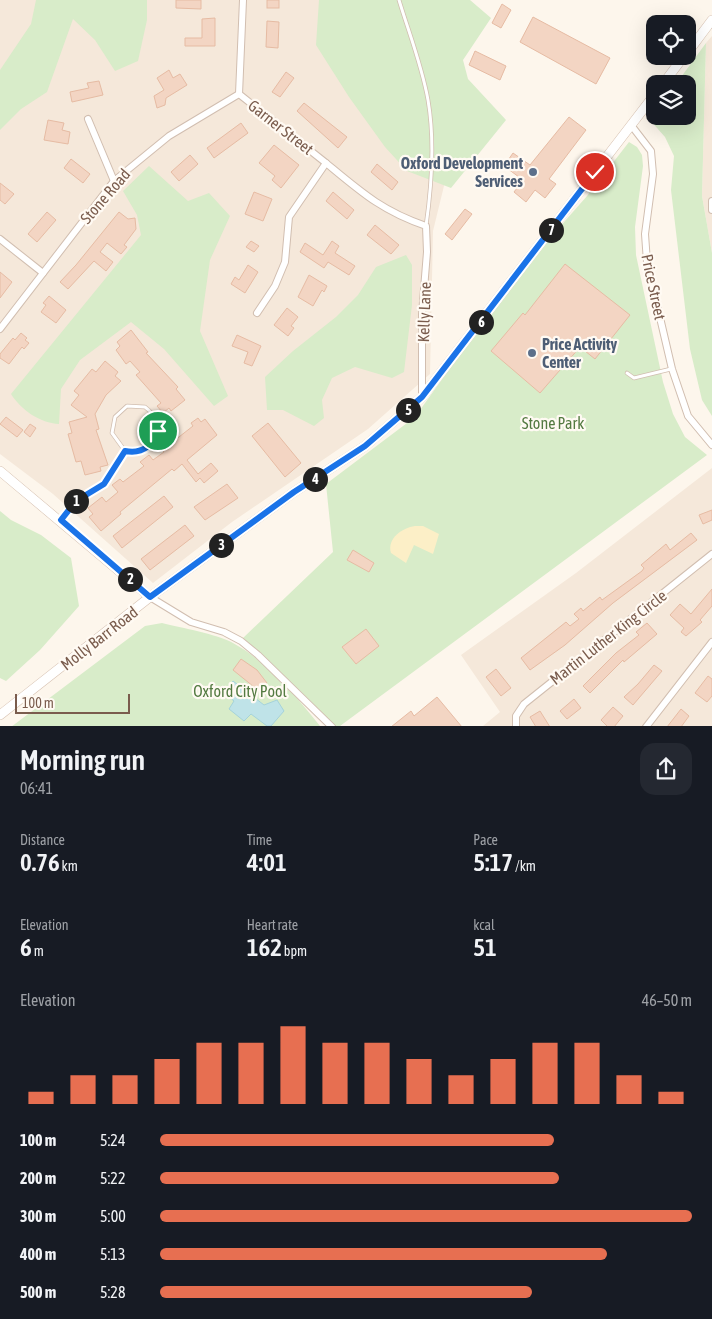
<!DOCTYPE html>
<meta charset="utf-8">
<style>
:root{--surface:#171b24;--page:#242831;--text:#f1f3f6;--muted:#9ea1a6;--accent:#e76f51}
body{margin:0;font-family:"Asap Condensed",sans-serif;background:var(--page);color:var(--text);height:100vh;display:flex;flex-direction:column;font-size:19px;white-space:nowrap}
*{box-sizing:border-box;margin:0}
p{font-size:16px;color:var(--muted)}
.icon{flex:none;width:28px;height:28px;fill:none;stroke:currentColor;stroke-width:2;stroke-linecap:round;stroke-linejoin:round}
.map{position:relative;height:726px;overflow:hidden}
.details{display:flex;flex-direction:column;background:var(--surface);flex:1}
.details>*{flex:none}
.tools{position:absolute;left:646px;top:15px;display:grid;gap:10px}
.tools a{display:grid;place-items:center;width:50px;height:50px;border-radius:10px;background:var(--surface);box-shadow:0 5px 20px #0002;font-size:25px}
.scale{position:absolute;left:15px;bottom:12px;width:115px;box-sizing:border-box;padding-left:5px;border:2px solid #7a5c4d;border-top:0;font-size:14px;line-height:18px;white-space:nowrap;color:#7a5c4d;-webkit-text-stroke:4px #fffaf3;paint-order:stroke}
.pin{position:absolute;display:grid;place-items:center;width:42px;height:42px;color:#fff;margin:-21px;border:2px solid #fff;border-radius:50%;box-shadow:0 1px 5px #0007}
.km{position:absolute;width:25px;height:25px;margin:-12px;border-radius:50%;background:#222;color:#fff;font-size:14px;line-height:25px;text-align:center}
.round{display:grid;place-items:center;flex:none;width:52px;height:52px;border-radius:15px;background:var(--page)}
.overview{display:flex;align-items:center;justify-content:space-between;height:85px;padding:0 20px}
h1{font-size:28px;font-weight:600;line-height:38px}
.figures{display:grid;grid-template-columns:repeat(3,1fr);gap:8px;height:85px;padding:5px 20px}
.figures div{display:grid;align-content:center}
.figures b{font-size:25px;font-weight:600}
.figures small{font-size:14px;font-weight:400}
.figures p{font-size:14px}
.chart{height:140px;padding:10px 20px}
.chart p{display:flex;justify-content:space-between}
.chart svg{width:100%;height:90px;margin-top:5px;stroke:var(--accent);stroke-width:6}
ul{padding:0 20px;list-style:none;font-size:16px}
li{display:grid;grid-template-columns:80px 60px 1fr;align-items:center;height:38px}
li i{height:12px;border-radius:6px;background:var(--accent)}
.map>svg:first-child{display:block}
</style>
<div class="map">
<svg width="712" height="727" viewBox="0 0 712 727">
<rect width="100%" height="100%" fill="#fdf6ec"/>
<!-- residential -->
<g fill="#f5e8da">
<path d="M0,0H421L453,149L433,231L430,374L368,429L232,522L153,583L53,494L0,454Z"/>
<path d="M712,36V253L702,196L706,43Z"/>
<path d="M712,468V726H483L500,712L461,655L576,573Z"/>
</g>
<!-- green -->
<g fill="#d8ecc9">
<path d="M36,0H147V20L138,61L115,71L95,40L73,19L47,92L21,109L0,130V70L31,24Z"/>
<path d="M319,0H470L491,18L463,60L468,79L506,120L451,188L407,171L385,147L349,97L316,45Z"/>
<path d="M706,43L702,196L712,253V416L702,400L690,349L671,190L674,156L665,137L650,120L655,113V116H688V84H676Z"/>
<path d="M629,142L637,147L642,155L643,166L635,227L636,255L663,382L673,414L685,437L707,455L340,726H332L243,638L333,552L326,484L415,417L513,280L587,196Z"/>
<path d="M149,166L188,201L209,193L230,216L210,260L200,331L228,396L214,406L164,349L131,322L80,360L61,389L59,424C40,423 21,410 11,394L141,235L137,215L123,191Z"/>
<path d="M406,255L412,265V305L404,372L392,378L355,367L332,378L322,400L324,418L314,426L283,410H267L265,377L293,351L336,317L358,295L376,267Z"/>
<path d="M0,511L11,520L41,535L71,558L79,606L40,650L6,681L0,678Z"/>
<path d="M162,623C182,628 217,634 233,643C268,662 296,696 320,726L11,727L145,626Z"/>
</g>
<!-- sand -->
<path fill="#fcefc7" d="M415,526H423L439,534L433,554L414,545L406,563L391,553C387,538 402,528 415,526Z"/>
<!-- water -->
<path fill="#bfe3e8" stroke="#a5d3da" d="M233,681L264,705L277,700L284,711L271,726H267L251,714L244,721L229,709L234,701L224,693Z"/>
<!-- building -->
<g fill="#f3d5c3" stroke="#e6bba3">
<path d="M176,0H201V9L176,8Z"/>
<rect x="267" y="0" width="12" height="8"/>
<path d="M502,4L511,10L501,28L492,23Z"/>
<path d="M533,17L610,58L596,84L520,42Z"/>
<path d="M215,18V46H185V38H202V19Z"/>
<path d="M267,21L279,22L278,48L266,47Z"/>
<path d="M475,51L506,66L500,80L469,65Z"/>
<path d="M169,70L173,78L180,74L187,85L166,98L165,105L157,108L154,96L164,90L157,78Z"/>
<path d="M286,72L294,78L280,97L272,92Z"/>
<path d="M99,81L103,95L72,102L70,92L89,88L87,83Z"/>
<path d="M304,103L347,137L338,148L297,111Z"/>
<path d="M569,117L586,130L549,179L556,184L545,198L535,190L526,202L514,192L523,180L504,166L513,153L530,165Z"/>
<path d="M48,120L64,123L62,130L70,132L68,144L44,140Z"/>
<path d="M241,123L248,133L214,158L207,148Z"/>
<path d="M274,145L299,165L281,188L272,180L275,176L259,163Z"/>
<path d="M190,155L198,164L179,181L171,172Z"/>
<path d="M71,159L90,174L83,183L64,168Z"/>
<path d="M377,164L398,182L392,190L371,172Z"/>
<path d="M0,183L14,194L5,204L0,200Z"/>
<path d="M254,192L272,199L263,221L245,214Z"/>
<path d="M333,192L354,210L347,219L326,201Z"/>
<path d="M465,209L472,214L452,240L445,234Z"/>
<path d="M47,212L56,220L37,242L28,234Z"/>
<path d="M119,212L128,219L135,218L136,229L124,245L127,247L121,254L107,243L100,252L113,262L106,271L94,261L68,289L60,282L76,265Z"/>
<path d="M375,225L399,245L391,254L367,235Z"/>
<path d="M251,241L259,246L254,252L246,247Z"/>
<path d="M332,241L339,246L335,253L355,266L349,275L328,262L324,268L300,252L305,243L323,255Z"/>
<path d="M565,264L630,315L595,359L580,347L540,393L491,351L523,313L525,315Z"/>
<path d="M248,265L258,272L245,293L231,284L235,277L239,280Z"/>
<path d="M0,272L12,282L0,298Z"/>
<path d="M309,275L327,286L324,292L322,290L313,306L298,297Z"/>
<path d="M49,296L66,310L56,323L41,312L46,305L43,303Z"/>
<path d="M287,308L298,317L291,326L294,328L288,336L274,325Z"/>
<path d="M131,330L148,352L146,353L178,387L176,389L185,400L171,411L169,408L163,413L157,406L161,403L136,375L140,372L130,361L126,364L116,350L120,346L117,342Z"/>
<path d="M21,333L27,338L25,340L29,343L24,349L22,347L9,364L0,358V354L13,338L15,340Z"/>
<path d="M237,335L261,346L252,366L244,363L248,352L232,346Z"/>
<path d="M105,361L118,372L115,376L121,381L106,395L95,414L99,429L96,430L108,465L100,467L101,471L85,475L81,461L76,462L68,434L72,433L69,422L87,417L71,405L79,395L74,391L92,369L96,372Z"/>
<path d="M6,417L23,430L17,437L0,424Z"/>
<path d="M198,418L201,422L205,419L217,435L187,460L198,474L211,463L218,471L204,483L200,478L196,482L182,464L174,471L172,469L120,512L121,514L101,531L89,517L93,514L88,508L102,497L106,502L118,492L112,485L120,479L123,482L144,466L140,462L149,455L153,460L164,452L159,447L167,441L170,444L193,426L191,423Z"/>
<path d="M268,423L301,463L285,477L252,436Z"/>
<path d="M30,424L36,428L30,437L24,432Z"/>
<path d="M227,484L238,498L205,520L194,507Z"/>
<path d="M164,496L173,507L122,548L113,536Z"/>
<path d="M712,510V520L703,524L699,515Z"/>
<path d="M185,525L194,536L150,570L141,559Z"/>
<path d="M691,533L697,540L613,603L565,645L530,670L521,658L566,622L570,626L579,619L574,614L581,608L583,611L600,597L602,600L642,571L644,568L641,565L666,544L670,550Z"/>
<path d="M353,550L374,563L369,572L347,560Z"/>
<path d="M712,589V606L700,620L702,622L686,636L681,632L684,628L670,615L680,604L691,614Z"/>
<path d="M647,623L657,634L624,662L623,660L590,693L583,686L616,653L639,635L636,632Z"/>
<path d="M366,629L379,646L356,664L342,647Z"/>
<path d="M241,659L257,670L267,683L259,691L233,670Z"/>
<path d="M654,665L662,671L633,705L624,697L638,684Z"/>
<path d="M496,669L511,688L501,696L486,677Z"/>
<path d="M708,676L712,679V696L707,702L695,693Z"/>
<path d="M437,697L462,727H391L411,711L414,716Z"/>
<path d="M574,699L581,708L567,719L560,711Z"/>
<path d="M613,707L623,716L614,727H608L601,720Z"/>
<path d="M681,709L689,716L681,727H667Z"/>
<path d="M540,711L550,727H536L530,717Z"/>
</g>
<g fill="none" stroke-linecap="round" stroke-linejoin="round">
<defs>
<g id="lane">
<path d="M399,0C409,33 422,66 428,100C435,141 432,184 426,226"/>
<path d="M627,373L634,378L671,369"/>
<path d="M61,520L76,501L104,484L112,475L125,451C155,455 170,426 145,407L127,406L115,417L112,433L125,451"/>
</g>
<g id="street">
<path d="M243,0L239,94L326,163"/>
<path d="M88,119L114,181"/>
<path d="M631,125L651,151L653,174L645,234L647,262L672,369L688,416L712,445"/>
<path d="M712,201V210"/>
<path d="M0,239L43,273"/>
<path d="M257,313L275,286L285,262L289,217L326,163C361,192 382,211 426,226L427,252L422,314V397"/>
<path d="M0,329L114,181L169,136L239,94"/>
<path d="M150,597L191,622L224,632L241,641L258,655L332,727"/>
<path d="M516,727V716L524,704L712,554"/>
<path d="M646,727L712,642"/>
</g>
<g id="secondary">
<path d="M688,52L712,20"/>
<path d="M663,84L684,56"/>
<path d="M0,471L150,597"/>
<path d="M0,715L150,597L294,492L365,446L422,397L655,94"/>
</g>
</defs>
<!-- lane casing -->
<use href="#lane" stroke="#d1beb0" stroke-width="4.5"/>
<!-- street casing -->
<use href="#street" stroke="#d1beb0" stroke-width="8"/>
<!-- secondary casing -->
<use href="#secondary" stroke="#d6c0b0" stroke-width="10"/>
<!-- lane -->
<use href="#lane" stroke="#fff" stroke-width="3"/>
<!-- street -->
<use href="#street" stroke="#fff" stroke-width="6"/>
<!-- secondary -->
<use href="#secondary" stroke="#fff" stroke-width="9"/>
</g>
<g fill="none" stroke-linecap="round" stroke-linejoin="round">
<defs>
<path id="route" d="M158,431C152,447 142,454 125,451L104,484L76,501L61,520L150,597L294,492L365,446L422,397L595,172"/>
</defs>
<!-- route casing -->
<use href="#route" stroke="#fff" stroke-width="10"/>
<!-- route -->
<use href="#route" stroke="#1a73e8" stroke-width="6"/>
</g>
<!-- markers -->
<g fill="#5c6f8a" stroke="#fffaf3" stroke-width="2">
<circle cx="533" cy="172" r="5"/>
<circle cx="532" cy="353" r="5"/>
</g>
<g text-anchor="middle" dominant-baseline="central" stroke-width="4.5" stroke-linejoin="round" paint-order="stroke">
<!-- street labels -->
<g font-size="16" fill="#7a5c4d" stroke="#fffaf3">
<text transform="translate(281 127) rotate(38)">Garner Street</text>
<text transform="translate(105 196) rotate(-49)">Stone Road</text>
<text transform="translate(654 287) rotate(78)">Price Street</text>
<text transform="translate(424 312) rotate(-88)">Kelly Lane</text>
<text transform="translate(608 637) rotate(-38)">Martin Luther King Circle</text>
<text transform="translate(99 638) rotate(-38)">Molly Barr Road</text>
</g>
<!-- service labels -->
<g font-size="16" font-weight="bold" fill="#4e5e75" stroke="#fffaf3" text-anchor="end">
<text x="523" y="163">Oxford Development<tspan x="523" dy="18">Services</tspan></text>
<text x="542" y="344" text-anchor="start">Price Activity<tspan x="542" dy="18">Center</tspan></text>
</g>
<!-- park labels -->
<g font-size="16" fill="#537a41" stroke="#fffaf3">
<text x="553" y="423">Stone Park</text>
<text x="240" y="691">Oxford City Pool</text>
</g>
</g>
</svg>
<div class="tools">
<a><svg class="icon" aria-label="locate" viewBox="0 0 24 24"><circle cx="12" cy="12" r="6"/><path d="M12 2v4M12 18v4M2 12h4M18 12h4"/></svg></a>
<a><svg class="icon" aria-label="layers" viewBox="0 0 24 24"><path d="M12 4l9 5-9 5-9-5zM3 14l9 5 9-5"/></svg></a>
</div>
<div class="scale">100 m</div>
<div class="pin" style="left:158px;top:431px;background:#1e9e55"><svg class="icon" aria-label="arrive" viewBox="0 0 24 24"><path d="M6 21V4h12l-3 4 3 4H6"/></svg></div>
<div class="pin" style="left:595px;top:172px;background:#d93025"><svg class="icon" aria-label="check" viewBox="0 0 24 24"><path d="M5 12l5 5 9-10"/></svg></div>
<b class="km" style="left:76px;top:501px">1</b>
<b class="km" style="left:130px;top:579px">2</b>
<b class="km" style="left:221px;top:545px">3</b>
<b class="km" style="left:315px;top:479px">4</b>
<b class="km" style="left:408px;top:410px">5</b>
<b class="km" style="left:481px;top:322px">6</b>
<b class="km" style="left:551px;top:230px">7</b>
</div>
<section class="details">
<div class="overview"><div><h1>Morning run</h1><p>06:41</p></div><a class="round"><svg class="icon" aria-label="share" viewBox="0 0 24 24"><path d="M12 15V3M7 8l5-5 5 5M5 13v7h14v-7"/></svg></a></div>
<div class="figures">
<div><p>Distance</p><b>0.76<small> km</small></b></div>
<div><p>Time</p><b>4:01</b></div>
<div><p>Pace</p><b>5:17<small> /km</small></b></div>
</div>
<div class="figures">
<div><p>Elevation</p><b>6<small> m</small></b></div>
<div><p>Heart rate</p><b>162<small> bpm</small></b></div>
<div><p>kcal</p><b>51</b></div>
</div>
<div class="chart"><p><span>Elevation</span>46–50 m</p>
<svg viewBox="0 0 160 44" preserveAspectRatio="none"><path d="M5 44V38M15 44V30M25 44V30M35 44V22M45 44V14M55 44V14M65 44V6M75 44V14M85 44V14M95 44V22M105 44V30M115 44V22M125 44V14M135 44V14M145 44V30M155 44V38"/></svg>
</div>
<ul>
<li><b>100 m</b>5:24<i style="width:74%"></i></li>
<li><b>200 m</b>5:22<i style="width:75%"></i></li>
<li><b>300 m</b>5:00<i style="width:100%"></i></li>
<li><b>400 m</b>5:13<i style="width:84%"></i></li>
<li><b>500 m</b>5:28<i style="width:70%"></i></li>
</ul>
</section>
